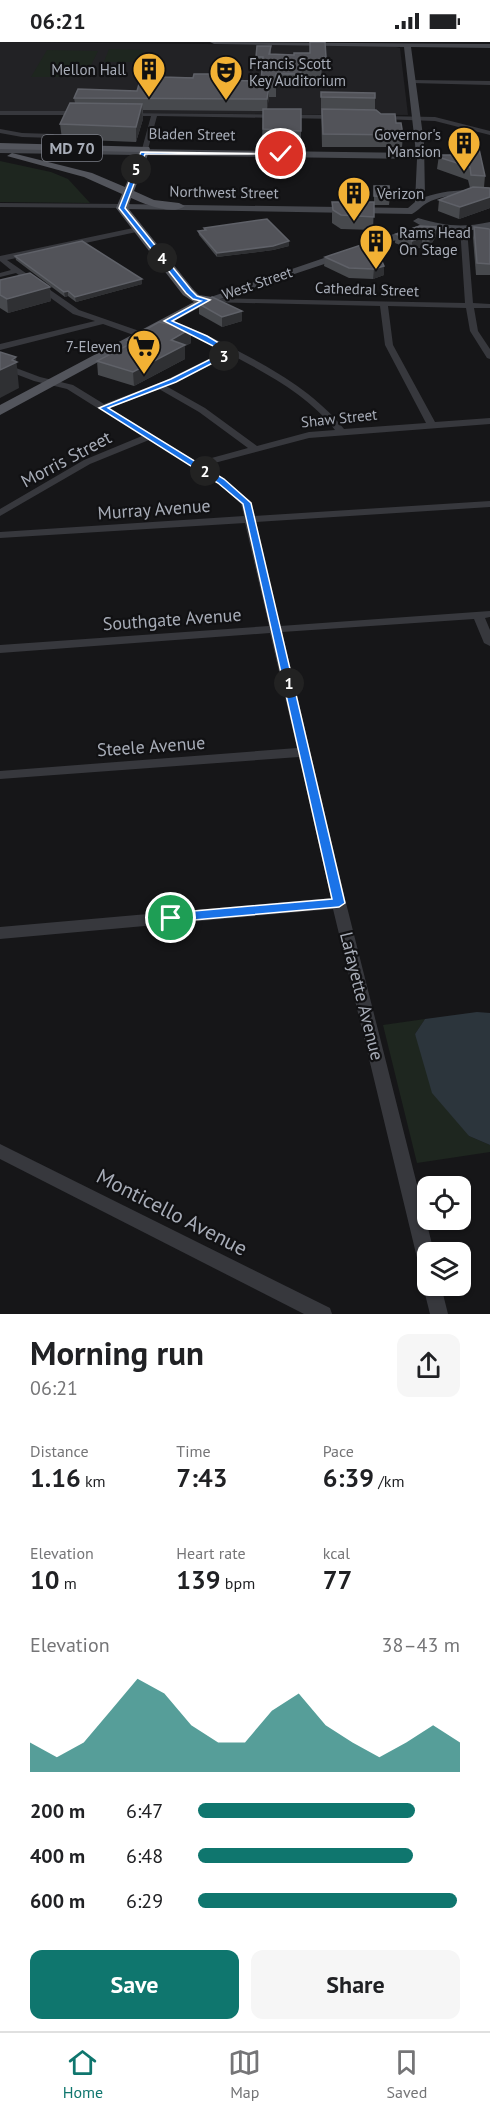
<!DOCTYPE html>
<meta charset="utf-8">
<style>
:root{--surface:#fff;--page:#f6f6f6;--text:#202124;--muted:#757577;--line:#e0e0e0;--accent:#0f766e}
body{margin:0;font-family:"PT Sans",sans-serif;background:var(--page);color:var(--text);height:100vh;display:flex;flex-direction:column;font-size:22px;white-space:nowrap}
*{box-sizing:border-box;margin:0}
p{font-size:20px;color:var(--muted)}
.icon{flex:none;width:33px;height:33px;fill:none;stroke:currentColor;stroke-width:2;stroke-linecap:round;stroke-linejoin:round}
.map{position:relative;height:1272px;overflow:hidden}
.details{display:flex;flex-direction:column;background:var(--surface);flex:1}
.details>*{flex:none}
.tools{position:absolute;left:417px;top:1134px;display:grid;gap:12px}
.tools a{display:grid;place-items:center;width:54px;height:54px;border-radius:12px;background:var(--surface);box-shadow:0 2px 4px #0004;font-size:30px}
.pin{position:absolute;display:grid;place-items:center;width:51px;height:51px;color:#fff;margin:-26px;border:3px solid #fff;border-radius:50%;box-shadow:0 2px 6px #0007}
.km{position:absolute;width:30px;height:30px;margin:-15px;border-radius:50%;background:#222;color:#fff;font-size:16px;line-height:30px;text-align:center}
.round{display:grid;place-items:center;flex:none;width:63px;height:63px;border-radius:12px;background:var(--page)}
.headline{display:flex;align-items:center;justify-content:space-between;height:102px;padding:0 30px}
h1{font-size:33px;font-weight:800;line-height:45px}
.figures{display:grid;grid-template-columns:repeat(3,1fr);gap:9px;height:102px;padding:6px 30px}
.figures div{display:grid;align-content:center}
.figures b{font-size:26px;font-weight:800}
.figures small{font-size:16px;font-weight:400}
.figures p{font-size:16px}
.chart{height:168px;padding:12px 30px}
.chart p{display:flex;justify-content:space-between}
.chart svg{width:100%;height:108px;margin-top:6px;fill:var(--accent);opacity:.7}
.primary-button{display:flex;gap:12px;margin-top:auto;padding:12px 30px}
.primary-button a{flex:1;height:69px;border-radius:12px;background:var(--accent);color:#fff;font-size:24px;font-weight:800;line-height:69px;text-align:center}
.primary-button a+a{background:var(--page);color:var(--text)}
ul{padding:0 30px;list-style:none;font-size:20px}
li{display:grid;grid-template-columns:96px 72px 1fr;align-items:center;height:45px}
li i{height:15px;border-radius:8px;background:var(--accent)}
.status{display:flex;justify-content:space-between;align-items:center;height:42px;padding:0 30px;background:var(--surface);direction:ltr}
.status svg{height:16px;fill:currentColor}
.tabs{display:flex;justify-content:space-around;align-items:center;height:84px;border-top:2px solid var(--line);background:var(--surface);font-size:16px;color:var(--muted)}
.tabs a{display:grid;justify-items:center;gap:3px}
.tabs .current{color:var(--accent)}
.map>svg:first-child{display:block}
</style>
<div class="status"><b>06:21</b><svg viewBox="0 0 49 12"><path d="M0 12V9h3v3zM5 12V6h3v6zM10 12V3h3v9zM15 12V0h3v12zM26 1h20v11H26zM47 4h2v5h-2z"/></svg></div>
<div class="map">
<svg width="490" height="1272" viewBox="0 0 490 1272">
<rect width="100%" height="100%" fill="#161618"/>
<!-- built -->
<path fill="#222225" d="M0,0L393,4L400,6L408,73L0,70Z"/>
<!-- green -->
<g fill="#1e261f">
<path d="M109,7L144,8L139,20H104Z"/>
<path d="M47,8L98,9L85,35H31Z"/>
<path d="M0,119L51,130L68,137L90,161L0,160Z"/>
<path d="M425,977L415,992L469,1094L490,1103V1110L417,1121L383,983Z"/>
</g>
<!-- water -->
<path fill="#2c353c" d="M477,970L490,971V1103L469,1094L432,1051L415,992L425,977Z"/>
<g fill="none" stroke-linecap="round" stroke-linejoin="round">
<!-- street -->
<g fill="#37383d" fill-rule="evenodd">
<path d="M413,38L490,39V43L411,41Z"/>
<path d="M0,69H80L83,71L80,73H0Z"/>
<path d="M125,71L337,73L340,75L337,77L157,74L148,107L145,109L142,107L151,74H127Z"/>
<path d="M382,74L435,75L490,89V93L435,79L380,77Z"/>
<path d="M0,87L22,91L53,92L56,94L53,96L22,95L0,91Z"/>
<path d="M0,161L123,162L126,164L123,166L0,165Z"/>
<path d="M138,185L142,187L141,189L7,218L79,268L145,291V295H139L103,282L0,308V302L95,279L73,272L16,231L0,235V231L11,228L0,219V214Z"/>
<path d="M460,185L467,187L473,261L490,262V266H474L478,289L490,307V317L487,316L470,289L466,266L388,264L393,303L435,380L490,376V382L309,396L203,424L224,437L250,459L254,474L490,459V465L256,480L280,584L490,569V575L485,576L490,588V604L484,601L474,577L282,590L346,861L434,1210H428V1232L422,1230L419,1224L333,867L0,897V885L331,856L299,715L0,737V729L297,706L270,591L0,611V603L269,584L245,481L0,496V490L244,474L241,462L218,441L149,398L90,422L0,474V467L84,418L142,394L67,347L34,339L0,326V320L40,335L73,343L104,362L164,339L225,309L164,281V277H167C186,283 205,292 223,301C267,324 313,348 344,387L426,381L385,303L380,264L207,260L203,258L207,256L465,261ZM232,313C269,333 309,354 335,388L309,390L257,404L205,366L166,344ZM159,347L199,370L248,406L197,420L110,366Z"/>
<path d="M0,1102L330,1266L332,1272H304L0,1117Z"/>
<path d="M428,1237V1244H441L448,1272H430L423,1244Z"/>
</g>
<!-- secondary -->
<g fill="#45474d" fill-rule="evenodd">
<path d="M210,0L490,2V6L411,5L424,101L425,155C447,148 468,147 490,149V155C469,153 446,151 427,161C420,165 418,169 412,172L123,167L120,166V162L408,166L415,160L417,117L0,111V105L416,111L404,5L214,2Z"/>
<path d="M418,176C446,184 461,186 490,180V186L454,190L429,187L211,260H203L202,258L420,183L413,179Z"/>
</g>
<!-- primary -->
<path fill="#53555c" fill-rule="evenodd" d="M0,101L149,105L150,107L134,149L154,158L179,161L185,164C172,174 145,162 131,156L128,166L193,247L199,253L212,255L213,258L0,373V363L194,260L183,253L116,166L122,152L84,135L7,114L12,111L92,131L125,145L139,110L0,107Z"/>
</g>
<!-- wall -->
<g fill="#47494d">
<path d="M271,4V12L326,15L325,26H322L321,35H301V43H276V55H269L267,67H301V101L262,99L263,69L143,68V77L136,100L62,97L60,82L75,61L74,56L137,49L163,35H211L215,38L261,39L262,26H256V15Z"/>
<path d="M321,50L375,56V68L396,81L403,93L402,105H322L321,65Z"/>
<path d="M466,107L485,134L484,145L490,146V166L459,177L438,169L439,158L470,146L468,138L437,127L439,113H466Z"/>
<path d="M374,144L390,155L389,163H374L373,188L341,187L332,181V160H374Z"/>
<path d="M474,185L490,187V233H476L473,196Z"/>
<path d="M204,186L289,199V204L273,208L217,215L199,193L198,189L204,188Z"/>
<path d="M396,192L436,194L429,206L422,205L412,208L395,201Z"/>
<path d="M361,203L384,233L373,237L349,236L324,224L325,215Z"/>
<path d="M15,214L142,237V242L76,260L68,254L65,255L16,218Z"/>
<path d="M0,238L50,245L51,259L8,271L0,266Z"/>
<path d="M199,262L242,279L222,285L199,272Z"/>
<path d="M190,287L191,301L185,304V317L134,344L98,333L97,319L127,304V298Z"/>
</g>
<!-- shaded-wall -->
<g fill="#2f3033">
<path d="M269,44V55L267,69V57Z"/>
<path d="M142,62L143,77L136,100V85Z"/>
<path d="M490,155V166L459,177L460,165Z"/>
<path d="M437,185L436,194L429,206L430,196Z"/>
<path d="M422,195V205L412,208V199Z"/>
<path d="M289,199V204L273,208L217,215V211Z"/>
<path d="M384,224V233L373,237L374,227Z"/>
<path d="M142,237V242L76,260L75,255Z"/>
<path d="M50,245L51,259L8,271L7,257Z"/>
<path d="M68,249V254L65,255L64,250Z"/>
<path d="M242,269V279L222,285V275Z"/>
<path d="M190,287L191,301L185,304V317L134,344L133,330L171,298Z"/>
<path d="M16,315L19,346L0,356V328L12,318Z"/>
</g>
<!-- building -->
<g fill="#525359" stroke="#5f6168" stroke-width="1.5">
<path d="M310,0H325L326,15H323L322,24H301V32H276V44H269L267,57L74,56L78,47L137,49L142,32H146L155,26H161L163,35L193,36L194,32H211V35H215L214,38L261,39L263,15H256L257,4H271L269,12L294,13V11H310Z"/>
<path d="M321,50L375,51V56L321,55Z"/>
<path d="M70,61L142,62L136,85L60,82Z"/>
<path d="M263,67H301V89L263,87Z"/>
<path d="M322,67L376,68L381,72H395L396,81H401L403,93L323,92Z"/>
<path d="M466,107H479L485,134L471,133L470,125L438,115L439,113H468Z"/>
<path d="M374,144H389L390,155L374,154Z"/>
<path d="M473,145L490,146V155L460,165L439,158Z"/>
<path d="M332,160H374V175L341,173L333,168Z"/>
<path d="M267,177L289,199L273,204L217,211L198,189L206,188L204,186Z"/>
<path d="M420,184L437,185L430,196L422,195L412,199L396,192Z"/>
<path d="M474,185L490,187V222L477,221Z"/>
<path d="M82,199L142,237L75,255L68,249L64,250L15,214Z"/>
<path d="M361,203L372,207L379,213L384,224L374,227L349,226L325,215Z"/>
<path d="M30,231L50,245L7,257L0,253V238Z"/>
<path d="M212,255L242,269L222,275L199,262Z"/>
<path d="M159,280L190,287L171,298L185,303L133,330L97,319L134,300L127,298Z"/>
<path d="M0,310L16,315L12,318L17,320L0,328Z"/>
</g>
<!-- route -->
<path fill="#1a73e8" stroke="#fff" stroke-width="1.5" d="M141,110L284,112H145L125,166L191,248L197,254L210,258L172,279L207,294L234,310L176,340L108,366L224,437L251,461L345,861L339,865L171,880L166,876L171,871L332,857L243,462L218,441L99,366L171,337L225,310L164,279L201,259L193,257L186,251L119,166Z"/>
<!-- icons -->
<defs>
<symbol id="building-pin" viewBox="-11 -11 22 30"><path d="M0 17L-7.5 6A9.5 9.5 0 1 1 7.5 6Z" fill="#f2b134" stroke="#111113"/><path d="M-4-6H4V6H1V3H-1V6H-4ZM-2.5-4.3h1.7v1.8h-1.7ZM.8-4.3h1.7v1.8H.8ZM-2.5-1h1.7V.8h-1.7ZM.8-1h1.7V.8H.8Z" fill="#111"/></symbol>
<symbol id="theatre-pin" viewBox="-11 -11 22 30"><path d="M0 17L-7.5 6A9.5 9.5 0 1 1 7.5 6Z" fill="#f2b134" stroke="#111113"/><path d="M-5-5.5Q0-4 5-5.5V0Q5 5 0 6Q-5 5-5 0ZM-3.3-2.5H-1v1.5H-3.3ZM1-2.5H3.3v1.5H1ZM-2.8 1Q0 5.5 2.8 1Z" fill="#111"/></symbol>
<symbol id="supermarket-pin" viewBox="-11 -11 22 30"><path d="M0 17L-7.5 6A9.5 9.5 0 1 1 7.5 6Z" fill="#f2b134" stroke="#111113"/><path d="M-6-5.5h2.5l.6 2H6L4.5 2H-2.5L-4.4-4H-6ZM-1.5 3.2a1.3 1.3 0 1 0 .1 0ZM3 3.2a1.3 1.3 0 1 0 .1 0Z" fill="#111"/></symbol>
</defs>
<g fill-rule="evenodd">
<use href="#building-pin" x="130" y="8" width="38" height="52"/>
<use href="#theatre-pin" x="207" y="11" width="38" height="52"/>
<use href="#building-pin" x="445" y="82" width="38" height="52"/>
<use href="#building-pin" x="335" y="132" width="38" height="52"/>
<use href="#building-pin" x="357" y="180" width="38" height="52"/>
<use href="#supermarket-pin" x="125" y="285" width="38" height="52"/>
</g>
<g text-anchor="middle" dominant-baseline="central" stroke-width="4.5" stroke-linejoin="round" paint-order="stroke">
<!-- far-poi labels -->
<g font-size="15" fill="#a8adb8" stroke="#111113" text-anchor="start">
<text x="249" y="21">Francis Scott<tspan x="249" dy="17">Key Auditorium</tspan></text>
<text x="126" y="27" text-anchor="end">Mellon Hall</text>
<text x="441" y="92" text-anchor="end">Governor's<tspan x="441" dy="17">Mansion</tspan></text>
<text x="377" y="151">Verizon</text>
<text x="399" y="190">Rams Head<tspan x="399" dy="17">On Stage</tspan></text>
<text x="121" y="304" text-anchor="end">7-Eleven</text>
</g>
<!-- far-street labels -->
<g font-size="15" fill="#a8adb8" stroke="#111113">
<text transform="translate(192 92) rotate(1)">Bladen Street</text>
<text transform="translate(224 150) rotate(1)">Northwest Street</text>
<text transform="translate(257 241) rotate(-19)">West Street</text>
<text transform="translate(367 247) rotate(2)">Cathedral Street</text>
<text transform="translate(339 376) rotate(-6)">Shaw Street</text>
</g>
<!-- shield labels -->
<rect fill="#111113" stroke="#7b7e86" stroke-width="1.5" x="42" y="93" width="60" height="26" rx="4.5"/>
<g font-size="16" font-weight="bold" fill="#a8adb8">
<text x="72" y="106">MD 70</text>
</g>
<!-- street labels -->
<g font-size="18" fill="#a8adb8" stroke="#111113">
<text transform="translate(66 417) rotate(-28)">Morris Street</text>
<text transform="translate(154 467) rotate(-4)">Murray Avenue</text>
<text transform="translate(172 577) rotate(-4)">Southgate Avenue</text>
<text transform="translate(151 704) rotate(-4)">Steele Avenue</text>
<text transform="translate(362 954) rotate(76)">Lafayette Avenue</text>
</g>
<!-- near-street labels -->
<g font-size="21" fill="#a8adb8" stroke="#111113">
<text transform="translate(172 1170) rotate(27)">Monticello Avenue</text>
</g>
</g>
</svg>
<div class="tools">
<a><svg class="icon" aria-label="locate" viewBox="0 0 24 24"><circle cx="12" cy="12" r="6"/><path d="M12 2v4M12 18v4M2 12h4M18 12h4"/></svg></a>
<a><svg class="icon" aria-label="layers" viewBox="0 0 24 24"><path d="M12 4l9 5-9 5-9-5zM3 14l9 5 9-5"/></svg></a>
</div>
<div class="pin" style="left:171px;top:876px;background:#1e9e55"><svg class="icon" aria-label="arrive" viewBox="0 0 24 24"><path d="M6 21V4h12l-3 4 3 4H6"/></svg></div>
<div class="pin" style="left:281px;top:112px;background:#d93025"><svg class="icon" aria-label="check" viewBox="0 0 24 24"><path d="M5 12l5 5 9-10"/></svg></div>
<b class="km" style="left:289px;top:641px">1</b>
<b class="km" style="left:205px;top:429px">2</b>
<b class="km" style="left:224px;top:314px">3</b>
<b class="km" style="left:162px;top:216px">4</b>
<b class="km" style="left:136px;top:127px">5</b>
</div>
<section class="details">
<div class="headline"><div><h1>Morning run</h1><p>06:21</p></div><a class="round"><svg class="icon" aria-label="share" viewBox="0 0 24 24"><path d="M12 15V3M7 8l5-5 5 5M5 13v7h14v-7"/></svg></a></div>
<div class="figures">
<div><p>Distance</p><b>1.16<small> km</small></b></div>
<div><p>Time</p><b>7:43</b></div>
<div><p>Pace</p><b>6:39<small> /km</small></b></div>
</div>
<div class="figures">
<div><p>Elevation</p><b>10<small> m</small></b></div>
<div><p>Heart rate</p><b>139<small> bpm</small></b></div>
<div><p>kcal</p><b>77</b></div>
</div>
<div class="chart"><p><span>Elevation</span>38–43 m</p>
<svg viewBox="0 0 160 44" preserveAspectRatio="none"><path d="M0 44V32L10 38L20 32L30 19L40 6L50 12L60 25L70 32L80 32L90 19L100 12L110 25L120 32L130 38L140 32L150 25L160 32V44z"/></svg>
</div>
<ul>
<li><b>200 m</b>6:47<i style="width:83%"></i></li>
<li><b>400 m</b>6:48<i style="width:82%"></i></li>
<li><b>600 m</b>6:29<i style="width:99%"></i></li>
</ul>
<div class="primary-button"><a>Save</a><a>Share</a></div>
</section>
<nav class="tabs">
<a class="current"><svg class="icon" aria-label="home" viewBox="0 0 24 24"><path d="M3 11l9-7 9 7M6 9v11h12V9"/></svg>Home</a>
<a><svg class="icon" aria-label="map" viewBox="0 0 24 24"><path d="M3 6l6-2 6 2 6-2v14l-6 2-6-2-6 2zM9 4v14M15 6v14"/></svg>Map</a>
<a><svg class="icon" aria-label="saved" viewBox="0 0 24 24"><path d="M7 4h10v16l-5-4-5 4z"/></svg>Saved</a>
</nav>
